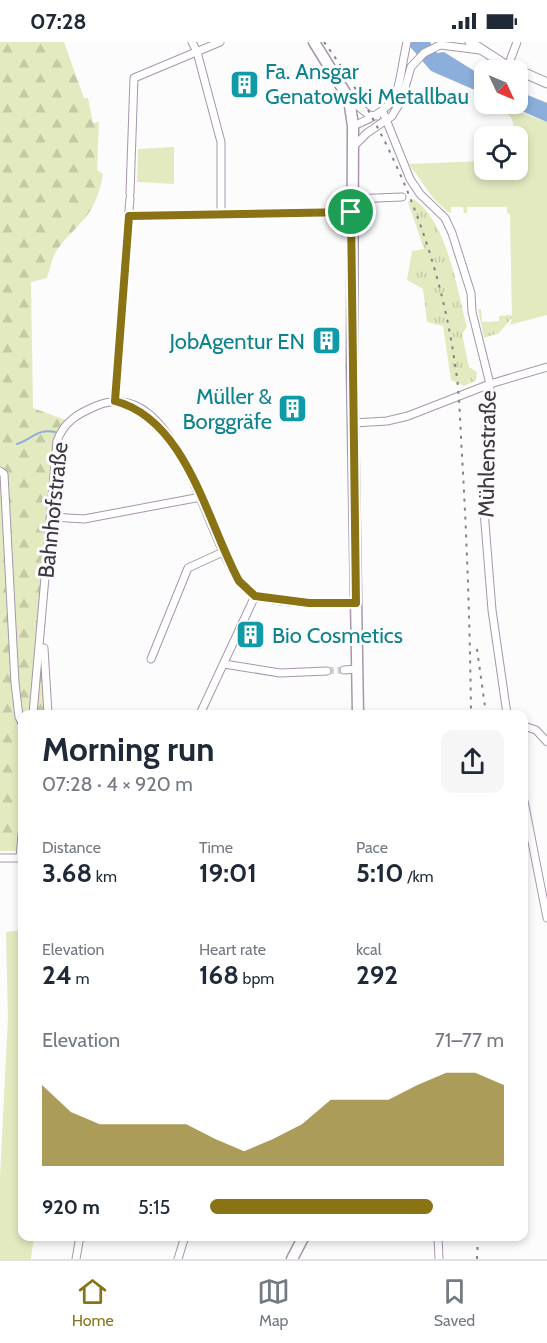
<!DOCTYPE html>
<meta charset="utf-8">
<style>
:root{--surface:#fff;--page:#f6f6f7;--text:#1f2937;--muted:#747a83;--line:#e0e1e3;--accent:#8a7315}
body{margin:0;font-family:Cabin,sans-serif;background:var(--page);color:var(--text);height:100vh;display:flex;flex-direction:column;font-size:22px;white-space:nowrap}
*{box-sizing:border-box;margin:0}
p{font-size:20px;color:var(--muted)}
.icon{flex:none;width:33px;height:33px;fill:none;stroke:currentColor;stroke-width:2;stroke-linecap:round;stroke-linejoin:round}
.map{position:relative;flex:1;overflow:hidden}
.panel{position:absolute;left:18px;top:668px;width:510px;height:531px;display:flex;flex-direction:column;background:var(--surface);border-radius:12px;box-shadow:0 3px 9px #0003}
.panel>*{flex:none}
.needle{width:39px;rotate:134deg}
.controls{position:absolute;left:474px;top:18px;display:grid;gap:12px}
.controls a{display:grid;place-items:center;width:54px;height:54px;border-radius:12px;background:var(--surface);box-shadow:0 3px 9px #0003;font-size:30px}
.pin{position:absolute;display:grid;place-items:center;width:51px;height:51px;color:#fff;margin:-26px;border:3px solid #fff;border-radius:50%;box-shadow:0 2px 6px #0007}
.round{display:grid;place-items:center;flex:none;width:63px;height:63px;border-radius:12px;background:var(--page)}
.summary{display:flex;align-items:center;justify-content:space-between;height:102px;padding:0 24px}
h1{font-size:33px;font-weight:700;line-height:45px}
.stats{display:grid;grid-template-columns:repeat(3,1fr);gap:9px;height:102px;padding:6px 24px}
.stats div{display:grid;align-content:center}
.stats b{font-size:26px;font-weight:700}
.stats small{font-size:16px;font-weight:400}
.stats p{font-size:16px}
.chart{height:168px;padding:12px 24px}
.chart p{display:flex;justify-content:space-between}
.chart svg{width:100%;height:108px;margin-top:6px;fill:var(--accent);opacity:.7}
ul{padding:0 24px;list-style:none;font-size:20px}
li{display:grid;grid-template-columns:96px 72px 1fr;align-items:center;height:45px}
li i{height:15px;border-radius:8px;background:var(--accent)}
.status{display:flex;justify-content:space-between;align-items:center;height:42px;padding:0 30px;background:var(--surface);direction:ltr}
.status svg{height:16px;fill:currentColor}
.tab-bar{display:flex;justify-content:space-around;align-items:center;height:84px;border-top:2px solid var(--line);background:var(--surface);font-size:16px;color:var(--muted)}
.tab-bar a{display:grid;justify-items:center;gap:3px}
.tab-bar .active{color:var(--accent)}
.map>svg:first-child{display:block}
</style>
<div class="status"><b>07:28</b><svg viewBox="0 0 49 12"><path d="M0 12V9h3v3zM5 12V6h3v6zM10 12V3h3v9zM15 12V0h3v12zM26 1h20v11H26zM47 4h2v5h-2z"/></svg></div>
<div class="map">
<svg width="547" height="1217" viewBox="0 0 547 1217">
<defs>
<pattern id="grass-tufts" width="24" height="20" patternUnits="userSpaceOnUse" patternTransform="scale(1.5)"><rect width="24" height="20" fill="#e4eac0"/><path d="M3 7l-1-3M5 7V3M7 7l1-3M15 17l-1-3M17 17v-4M19 17l1-3" fill="none" stroke="#c4c9a6"/></pattern>
<pattern id="forest-firs" width="22" height="20" patternUnits="userSpaceOnUse" patternTransform="scale(1.5)"><rect width="22" height="20" fill="#e4eac0"/><path d="M5 1l3.5 6h-7zM16 11l3.5 6h-7z" fill="#c4c9a6"/></pattern>
</defs>
<rect width="100%" height="100%" fill="#fcfcfc"/>
<!-- grass -->
<g fill="url(#grass-tufts)">
<path d="M414,157C448,182 456,244 467,285L462,292L469,325L477,330L475,339L464,344L451,338L443,284L427,280L423,247L407,238L412,209L424,207L408,160Z"/>
<path d="M478,267H481L482,280L499,279V274L511,273L512,276L499,291L484,296Z"/>
</g>
<!-- forest -->
<path fill="url(#forest-firs)" d="M0,0H64L84,56H88L93,81L99,80L97,128L103,132C95,177 80,177 57,208C52,215 50,227 47,236L31,240L33,366L68,379L61,389L42,585L48,672H22V809H0Z"/>
<!-- green -->
<g fill="#e4eac0">
<path d="M499,62L547,80V273L509,283L512,278L510,172L507,171V165H467V171H464L463,165H451V171L448,170L433,156L409,122L484,119V128H518V94H515L518,86L514,85L511,75L497,66Z"/>
<path d="M174,105V142L137,140L138,107Z"/>
<path d="M22,888V1194H34L31,1217H0V1135L8,975L6,890Z"/>
</g>
<!-- water -->
<g fill="#8bafda">
<path d="M406,0H430L437,11L444,10L484,35V52L431,29Z"/>
<path d="M518,49L547,61V80L505,62H518Z"/>
</g>
<g fill="none" stroke-linecap="round" stroke-linejoin="round">
<!-- stream -->
<path stroke="#8bafda" stroke-width="2" d="M17,402C32,397 38,386 55,390"/>
<!-- minor-tunnel -->
<path stroke="#d6d4d6" stroke-width="7" stroke-dasharray="7 3.5" stroke-linecap="butt" d="M327,629L344,628"/>
<defs>
<g id="minor">
<path d="M192,0L197,10L221,100V172"/>
<path d="M508,24L517,0"/>
<path d="M349,57L369,73L377,74"/>
<path d="M383,70L410,137L420,152L445,176L452,191L471,251L472,270L490,342L484,469L492,568L507,672"/>
<path d="M353,84C404,64 396,49 407,0"/>
<path d="M353,105L367,91L392,74L401,59L411,25L424,11L440,3L480,8"/>
<path d="M130,151L134,36L220,0"/>
<path d="M351,157L402,155"/>
<path d="M129,174L351,170"/>
<path d="M115,359L130,156"/>
<path d="M354,381L387,379L408,374L490,342L547,325"/>
<path d="M0,429L4,432L15,641L19,675L22,681"/>
<path d="M52,475L84,477L201,455"/>
<path d="M44,606L48,672"/>
<path d="M151,617L188,526L223,510"/>
<path d="M224,622L280,631L327,629"/>
<path d="M344,628L357,627"/>
<path d="M33,672L57,399C64,380 77,372 96,364C180,329 206,507 245,546C263,565 331,561 356,561"/>
<path d="M200,672L255,554"/>
<path d="M524,684L536,688L547,700"/>
<path d="M524,759L547,876"/>
<path d="M0,816H20L22,792"/>
<path d="M438,1194L439,1217"/>
<path d="M76,1217L80,1194"/>
<path d="M178,1217L185,1194"/>
</g>
<path id="secondary" d="M470,0L504,22L547,41"/>
<g id="primary">
<path d="M314,0L349,57L353,84L352,325L358,672"/>
<path d="M292,1217L304,1194"/>
</g>
</defs>
<!-- minor casing -->
<use href="#minor" stroke="#a796ad" stroke-width="9"/>
<!-- secondary casing -->
<use href="#secondary" stroke="#a796ad" stroke-width="11"/>
<!-- primary casing -->
<use href="#primary" stroke="#a796ad" stroke-width="13"/>
<!-- minor -->
<use href="#minor" stroke="#fff" stroke-width="7"/>
<!-- secondary -->
<use href="#secondary" stroke="#fff" stroke-width="9"/>
<!-- primary -->
<use href="#primary" stroke="#fff" stroke-width="10"/>
<!-- rail -->
<g stroke="#858187" stroke-width="2" stroke-dasharray="3 6" stroke-linecap="butt">
<path d="M324,0C392,92 439,209 455,322C460,352 460,383 462,413C467,499 470,585 471,672"/>
<path d="M477,607L486,672"/>
<path d="M477,1217L478,1194"/>
</g>
</g>
<g fill="none" stroke-linecap="round" stroke-linejoin="round">
<defs>
<path id="route" d="M351,170L356,561H309L255,554L239,539C207,480 187,378 115,359L129,174Z"/>
</defs>
<!-- route casing -->
<use href="#route" stroke="#fff" stroke-width="12"/>
<!-- route -->
<use href="#route" stroke="#8a7315" stroke-width="8"/>
</g>
<!-- icons -->
<defs>
<symbol id="building-square" viewBox="-11 -11 22 22"><rect x="-9" y="-9" width="18" height="18" rx="4" fill="#0f9aa8" stroke="#fcfcfc"/><path d="M-4-6H4V6H1V3H-1V6H-4ZM-2.5-4.3h1.7v1.8h-1.7ZM.8-4.3h1.7v1.8H.8ZM-2.5-1h1.7V.8h-1.7ZM.8-1h1.7V.8H.8Z" fill="#fff"/></symbol>
</defs>
<g fill-rule="evenodd">
<use href="#building-square" x="228" y="26" width="33" height="33"/>
<use href="#building-square" x="310" y="282" width="33" height="33"/>
<use href="#building-square" x="276" y="350" width="33" height="33"/>
<use href="#building-square" x="234" y="576" width="33" height="33"/>
</g>
<g text-anchor="middle" dominant-baseline="central" stroke-width="6" stroke-linejoin="round" paint-order="stroke">
<!-- culture labels -->
<g font-size="22" fill="#0d838f" stroke="#fcfcfc" text-anchor="start">
<text x="265" y="29">Fa. Ansgar<tspan x="265" dy="25">Genatowski Metallbau</tspan></text>
<text x="305" y="299" text-anchor="end">JobAgentur EN</text>
<text x="272" y="354" text-anchor="end">Müller &amp;<tspan x="272" dy="25">Borggräfe</tspan></text>
<text x="272" y="593">Bio Cosmetics</text>
</g>
<!-- street labels -->
<g font-size="22" fill="#3d3640" stroke="#fcfcfc">
<text transform="translate(487 412) rotate(-89)">Mühlenstraße</text>
<text transform="translate(53 468) rotate(-84)">Bahnhofstraße</text>
</g>
</g>
</svg>
<div class="controls">
<a><svg class="needle" viewBox="-14 -14 28 28"><path d="M0-13l5 13h-10z" fill="#e53935"/><path d="M0 13l5-13h-10z" fill="#747a83"/></svg></a>
<a><svg class="icon" aria-label="locate" viewBox="0 0 24 24"><circle cx="12" cy="12" r="6"/><path d="M12 2v4M12 18v4M2 12h4M18 12h4"/></svg></a>
</div>
<div class="pin" style="left:351px;top:170px;background:#1e9e55"><svg class="icon" aria-label="arrive" viewBox="0 0 24 24"><path d="M6 21V4h12l-3 4 3 4H6"/></svg></div>
<section class="panel">
<div class="summary"><div><h1>Morning run</h1><p>07:28 · 4 × 920 m</p></div><a class="round"><svg class="icon" aria-label="share" viewBox="0 0 24 24"><path d="M12 15V3M7 8l5-5 5 5M5 13v7h14v-7"/></svg></a></div>
<div class="stats">
<div><p>Distance</p><b>3.68<small> km</small></b></div>
<div><p>Time</p><b>19:01</b></div>
<div><p>Pace</p><b>5:10<small> /km</small></b></div>
</div>
<div class="stats">
<div><p>Elevation</p><b>24<small> m</small></b></div>
<div><p>Heart rate</p><b>168<small> bpm</small></b></div>
<div><p>kcal</p><b>292</b></div>
</div>
<div class="chart"><p><span>Elevation</span>71–77 m</p>
<svg viewBox="0 0 160 44" preserveAspectRatio="none"><path d="M0 44V11L10 22L20 27L30 27L40 27L50 27L60 33L70 38L80 33L90 27L100 17L110 17L120 17L130 11L140 6L150 6L160 11V44z"/></svg>
</div>
<ul>
<li><b>920 m</b>5:15<i style="width:76%"></i></li>
</ul>
</section>
</div>
<nav class="tab-bar">
<a class="active"><svg class="icon" aria-label="home" viewBox="0 0 24 24"><path d="M3 11l9-7 9 7M6 9v11h12V9"/></svg>Home</a>
<a><svg class="icon" aria-label="map" viewBox="0 0 24 24"><path d="M3 6l6-2 6 2 6-2v14l-6 2-6-2-6 2zM9 4v14M15 6v14"/></svg>Map</a>
<a><svg class="icon" aria-label="saved" viewBox="0 0 24 24"><path d="M7 4h10v16l-5-4-5 4z"/></svg>Saved</a>
</nav>
